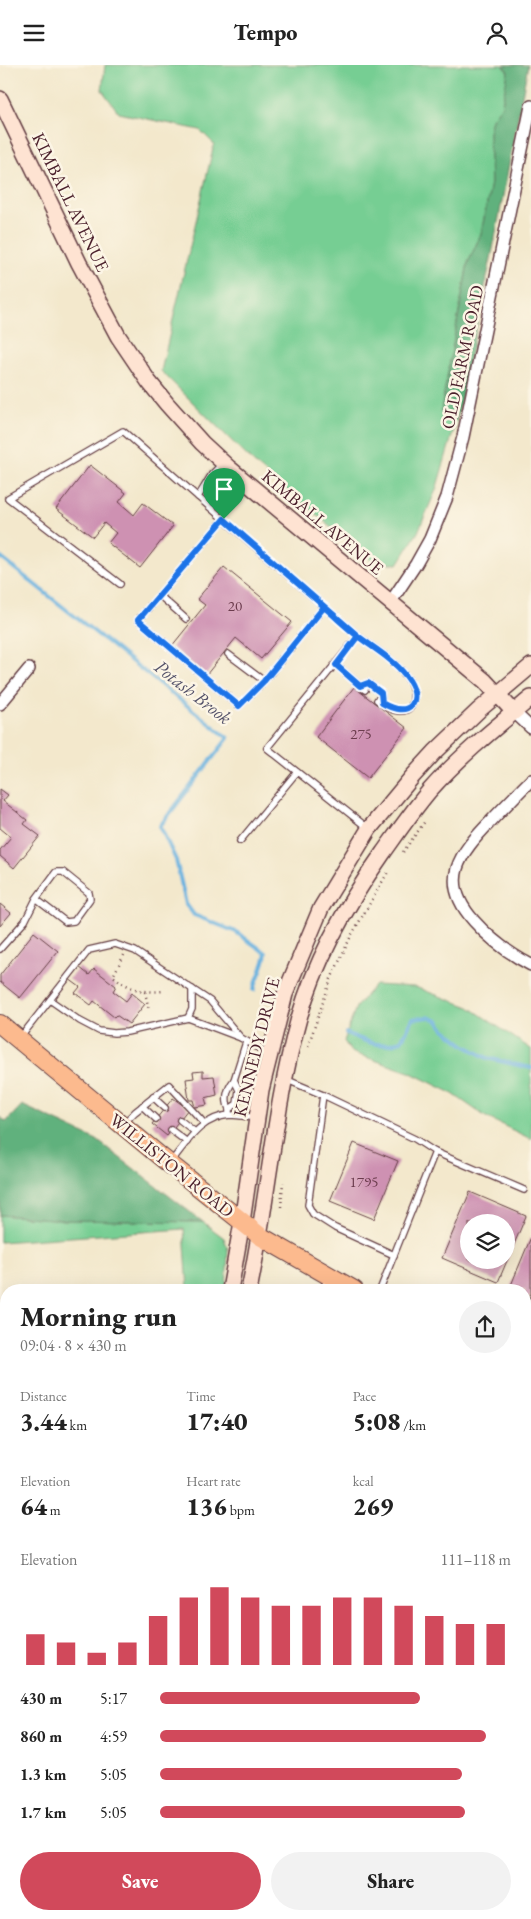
<!DOCTYPE html>
<meta charset="utf-8">
<style>
:root{--surface:#fff;--page:#f2f2f2;--text:#222;--muted:#767676;--accent:#d1495b}
body{margin:0;font-family:"EB Garamond",serif;background:var(--page);color:var(--text);height:100vh;display:flex;flex-direction:column;font-size:19px;white-space:nowrap}
*{box-sizing:border-box;margin:0}
p{font-size:16px;color:var(--muted)}
.icon{flex:none;width:28px;height:28px;fill:none;stroke:currentColor;stroke-width:2;stroke-linecap:round;stroke-linejoin:round}
.map{position:relative;flex:1;overflow:hidden}
.drawer{position:absolute;left:0px;top:1219px;width:531px;height:636px;display:flex;flex-direction:column;background:var(--surface);border-radius:20px 20px 0 0;box-shadow:0 5px 20px #0002}
.drawer>*{flex:none}
.controls{position:absolute;left:460px;top:1149px;display:grid;gap:10px}
.controls a{display:grid;place-items:center;width:55px;height:55px;border-radius:50%;background:var(--surface);box-shadow:0 5px 20px #0002;font-size:25px}
.pin{position:absolute;display:grid;place-items:center;width:42px;height:42px;color:#fff;margin:-51px -21px;border-radius:50% 50% 50% 0;rotate:-45deg;box-shadow:0 0 5px #0007}
.pin .icon{rotate:45deg}
.round{display:grid;place-items:center;flex:none;width:52px;height:52px;border-radius:26px;background:var(--page)}
.head{display:flex;align-items:center;justify-content:space-between;height:85px;padding:0 20px}
h1{font-size:28px;font-weight:800;line-height:38px}
.stats{display:grid;grid-template-columns:repeat(3,1fr);gap:8px;height:85px;padding:5px 20px}
.stats div{display:grid;align-content:center}
.stats b{font-size:25px;font-weight:800}
.stats small{font-size:14px;font-weight:400}
.stats p{font-size:14px}
.chart{height:140px;padding:10px 20px}
.chart p{display:flex;justify-content:space-between}
.chart svg{width:100%;height:90px;margin-top:5px;stroke:var(--accent);stroke-width:6}
.primary-button{display:flex;gap:10px;margin-top:auto;padding:10px 20px}
.primary-button a{flex:1;height:58px;border-radius:30px;background:var(--accent);color:#fff;font-size:20px;font-weight:800;line-height:58px;text-align:center}
.primary-button a+a{background:var(--page);color:var(--text)}
ul{padding:0 20px;list-style:none;font-size:16px}
li{display:grid;grid-template-columns:80px 60px 1fr;align-items:center;height:38px}
li i{height:12px;border-radius:6px;background:var(--accent)}
header{display:flex;justify-content:space-between;align-items:center;height:65px;padding:0 20px;background:var(--surface);font-size:22px;font-weight:800}
.map>svg:first-child{display:block}
</style>
<header><svg class="icon" aria-label="menu" viewBox="0 0 24 24"><path d="M4 6h16M4 12h16M4 18h16"/></svg>Tempo<svg class="icon" aria-label="person" viewBox="0 0 24 24"><circle cx="12" cy="8" r="4"/><path d="M4 21q1-7 8-7t8 7"/></svg></header>
<div class="map">
<svg width="531" height="1854" viewBox="0 0 531 1854">
<rect width="100%" height="100%" fill="#fcf5e5"/>
<filter id="ink" filterUnits="userSpaceOnUse"><feTurbulence type="fractalNoise" baseFrequency=".02" numOctaves="2"/><feDisplacementMap in="SourceGraphic" scale="10" xChannelSelector="R" yChannelSelector="G"/><feConvolveMatrix kernelMatrix="1 2 1 2 8 2 1 2 1" color-interpolation-filters="sRGB"/></filter>
<filter id="wash" filterUnits="userSpaceOnUse"><feTurbulence type="fractalNoise" baseFrequency=".0096" numOctaves="4" result="noise"/><feDisplacementMap in="SourceGraphic" scale="20" xChannelSelector="R" yChannelSelector="G"/><feGaussianBlur stdDeviation="1.12" result="paint"/><feColorMatrix in="noise" values="0 0 0 0 0 0 0 0 0 0 0 0 0 0 0 0 0 1.4 0 .05"/><feComposite in="paint" operator="in"/></filter>
<g filter="url(#wash)">
<rect width="100%" height="100%" fill="#f3e8cc"/>
<!-- green -->
<g fill="#76ce93" stroke="#60765f">
<path d="M105,0H503L508,7L502,40L492,54L489,68L491,118L481,169L468,198L441,345L446,353L457,354L436,425L418,467L398,499L375,498L256,400L161,306L214,79L200,65L119,48L102,25Z"/>
<path d="M375,920L415,922L469,942L531,984V1074L486,1052L450,1027L409,1007L351,987L344,976L356,942Z"/>
<path d="M0,1150L66,1155L203,1157L224,1173L228,1185L226,1225H188L184,1164L0,1177Z"/>
</g>
<!-- forest -->
<g fill="#60b17d" stroke="#556854">
<path d="M504,0H528L492,189L457,354L446,353L441,346L468,198L481,169L491,118L489,68L492,54L502,40L508,7Z"/>
<path d="M22,1040L97,1075L203,1157L66,1155L0,1150V1052L6,1057Z"/>
</g>
<g fill="none" stroke-linecap="round" stroke-linejoin="round">
<!-- stream -->
<g stroke="#67b1df" stroke-width="4">
<path d="M0,492L228,673L160,761L176,795L186,839L194,850L236,867L266,888C264,902 257,912 254,925"/>
<path d="M346,968C367,977 379,984 401,976L413,954L428,952L438,956L444,964L464,980L487,993L531,1003"/>
</g>
</g>
<g id="blocks">
<!-- building -->
<g fill="#ce91b2" fill-rule="evenodd">
<path d="M90,400L126,428L119,437L134,450L143,438L173,461L140,503L108,478L116,468L104,458L93,472L56,444Z"/>
<path d="M224,502L292,557L261,594L236,573L206,610L171,582L205,540L197,534Z"/>
<path d="M354,622L407,663L368,713L316,672Z"/>
<path d="M0,724L8,730L3,736L27,755L24,759L40,771L14,803L0,791V785L11,772L0,763Z"/>
<path d="M0,839L11,848L0,861Z"/>
<path d="M34,867L58,886L20,933L0,917V910Z"/>
<path d="M79,902L89,910L94,904L116,921L113,926L126,936L132,928L145,939L129,959L116,950L114,952L94,936L91,940L75,928L80,922L69,914Z"/>
<path d="M203,1006V1012L214,1011L217,1030L205,1033L207,1040L195,1042L193,1035H189L186,1014L194,1013L193,1007Z"/>
<path d="M173,1033L188,1044L167,1071L152,1059Z"/>
<path d="M354,1078L398,1096L374,1154L330,1136Z"/>
<path d="M470,1127L526,1151L498,1217L442,1193ZM469,1158H506V1195H469Z"/>
<path d="M531,1172V1228L529,1234L525,1232V1225H509Z"/>
<path d="M1,1245H6V1276H3Z"/>
</g>
</g>
</g>
<g filter="url(#ink)">
<use href="#blocks" fill-opacity="0" stroke="#633d43" stroke-width="1"/>
<g fill="none" stroke-linecap="round" stroke-linejoin="round">
<defs>
<g id="service">
<path d="M222,399L212,409L198,432L358,571L267,683L369,764"/>
<path d="M224,454L138,555L239,641L264,616"/>
<path d="M120,519L8,433L123,366L198,432"/>
<path d="M159,530L186,554"/>
<path d="M358,571C374,583 394,595 406,611C417,625 418,651 394,645C388,644 382,638 377,635"/>
<path d="M228,589L264,616L324,542"/>
<path d="M336,600L365,625"/>
<path d="M360,621L368,618L381,628L382,638"/>
<path d="M240,776L297,707"/>
<path d="M0,884L25,856L36,834L56,807H63L89,828L90,834L74,856L66,857L36,834"/>
<path d="M50,935L80,956L99,966L114,968L127,967L188,953L241,973L268,988"/>
<path d="M188,953L192,944V924"/>
<path d="M20,973L89,885L115,879L135,886L210,936L241,973"/>
<path d="M285,1014L323,1030L308,1140L313,1149L335,1163L394,1190"/>
<path d="M323,1030L415,1074L435,1087L524,1125"/>
<path d="M153,1032L165,1043"/>
<path d="M142,1041L156,1054"/>
<path d="M229,1044C224,1033 227,1024 234,1015"/>
<path d="M229,1050V1044L237,1039L239,1025L234,1015L246,977"/>
<path d="M180,1055L195,1067"/>
<path d="M124,1058L135,1047L169,1020L204,1058"/>
<path d="M171,1065L187,1077"/>
<path d="M171,1097C187,1077 201,1052 230,1050C238,1050 248,1052 257,1053"/>
<path d="M322,1225L328,1214"/>
<path d="M380,1225L435,1087"/>
<path d="M525,1270L531,1255"/>
<path d="M525,1363L527,1364L525,1369"/>
<path d="M525,1441L531,1425"/>
<path d="M60,1849L61,1854"/>
<path d="M338,1849L344,1852L354,1849"/>
</g>
<g id="minor">
<path d="M390,538L416,499L430,474L447,432L463,372L531,41"/>
<path d="M0,639L29,604"/>
<path d="M514,647L531,663"/>
<path d="M531,715C518,728 504,742 491,756C459,789 438,816 474,856C490,874 510,889 531,900"/>
<path d="M525,1498L531,1530"/>
</g>
<g id="secondary">
<path d="M0,34L79,198L118,271L149,317L167,339L202,378L229,403L467,601L485,616L514,647"/>
<path d="M230,1225L242,1157L261,1025L285,929L321,843L369,764L413,711L435,687L479,645L531,601"/>
<path d="M249,1225C268,1135 274,1042 299,953C316,893 347,839 383,788C398,767 413,745 430,725C460,691 496,662 531,633"/>
<path d="M379,1849L380,1854"/>
</g>
<g id="primary">
<path d="M0,959L161,1092L260,1171L354,1225"/>
<path d="M525,1301L531,1303"/>
</g>
</defs>
<!-- service casing -->
<use href="#service" stroke="#633d43" stroke-width="8"/>
<!-- minor casing -->
<use href="#minor" stroke="#633d43" stroke-width="14"/>
<!-- secondary casing -->
<use href="#secondary" stroke="#633d43" stroke-width="18"/>
<!-- primary casing -->
<use href="#primary" stroke="#633d43" stroke-width="20"/>
<!-- path -->
<g stroke="#633d43" stroke-width="2.5" stroke-dasharray="1 4" stroke-linecap="butt">
<path d="M403,787L426,755"/>
<path d="M124,890L113,911C130,924 141,928 163,926"/>
<path d="M145,927L149,945"/>
<path d="M308,981L331,914L351,871L388,807"/>
<path d="M281,1142L283,1117"/>
</g>
<!-- service -->
<use href="#service" stroke="#fff" stroke-width="5.5"/>
<!-- minor -->
<use href="#minor" stroke="#fff" stroke-width="11"/>
<!-- secondary -->
<use href="#secondary" stroke="#fee3d2" stroke-width="15"/>
<!-- primary -->
<use href="#primary" stroke="#fcba8e" stroke-width="18"/>
</g>
</g>
<g fill="none" stroke-linecap="round" stroke-linejoin="round" filter="url(#ink)">
<defs>
<path id="route" d="M224,454L358,571L336,600L360,621L368,618L381,628L382,638C410,655 425,635 406,611C394,595 375,584 359,572C347,563 336,552 324,542L264,616L239,641L138,555L224,454"/>
</defs>
<!-- route casing -->
<use href="#route" stroke="#fff" stroke-width="10"/>
<!-- route -->
<use href="#route" stroke="#1a73e8" stroke-width="6"/>
</g>
<g text-anchor="middle" dominant-baseline="central" stroke-width="5" stroke-linejoin="round" paint-order="stroke">
<!-- number labels -->
<g font-size="15" fill="#6b3c4d">
<text x="235" y="540">20</text>
<text x="361" y="668">275</text>
<text x="364" y="1116">1795</text>
</g>
<!-- street labels -->
<g font-size="18" fill="#4a1f2b" stroke="#fcf5e5">
<text transform="translate(71 137) rotate(64)">KIMBALL AVENUE</text>
<text transform="translate(462 292) rotate(-78)">OLD FARM ROAD</text>
<text transform="translate(323 457) rotate(40)">KIMBALL AVENUE</text>
<text transform="translate(256 982) rotate(-76)">KENNEDY DRIVE</text>
<text transform="translate(172 1100) rotate(39)">WILLISTON ROAD</text>
</g>
<!-- water labels -->
<g font-size="19" font-style="italic" fill="#54526a" stroke="#fcf5e5">
<text transform="translate(193 627) rotate(38)">Potash Brook</text>
</g>
</g>
</svg>
<div class="controls">
<a><svg class="icon" aria-label="layers" viewBox="0 0 24 24"><path d="M12 4l9 5-9 5-9-5zM3 14l9 5 9-5"/></svg></a>
</div>
<div class="pin" style="left:224px;top:454px;background:#1e9e55"><svg class="icon" aria-label="arrive" viewBox="0 0 24 24"><path d="M6 21V4h12l-3 4 3 4H6"/></svg></div>
<section class="drawer">
<div class="head"><div><h1>Morning run</h1><p>09:04 · 8 × 430 m</p></div><a class="round"><svg class="icon" aria-label="share" viewBox="0 0 24 24"><path d="M12 15V3M7 8l5-5 5 5M5 13v7h14v-7"/></svg></a></div>
<div class="stats">
<div><p>Distance</p><b>3.44<small> km</small></b></div>
<div><p>Time</p><b>17:40</b></div>
<div><p>Pace</p><b>5:08<small> /km</small></b></div>
</div>
<div class="stats">
<div><p>Elevation</p><b>64<small> m</small></b></div>
<div><p>Heart rate</p><b>136<small> bpm</small></b></div>
<div><p>kcal</p><b>269</b></div>
</div>
<div class="chart"><p><span>Elevation</span>111–118 m</p>
<svg viewBox="0 0 160 44" preserveAspectRatio="none"><path d="M5 44V29M15 44V33M25 44V38M35 44V33M45 44V20M55 44V11M65 44V6M75 44V11M85 44V15M95 44V15M105 44V11M115 44V11M125 44V15M135 44V20M145 44V24M155 44V24"/></svg>
</div>
<ul>
<li><b>430 m</b>5:17<i style="width:74%"></i></li>
<li><b>860 m</b>4:59<i style="width:93%"></i></li>
<li><b>1.3 km</b>5:05<i style="width:86%"></i></li>
<li><b>1.7 km</b>5:05<i style="width:87%"></i></li>
</ul>
<div class="primary-button"><a>Save</a><a>Share</a></div>
</section>
</div>
